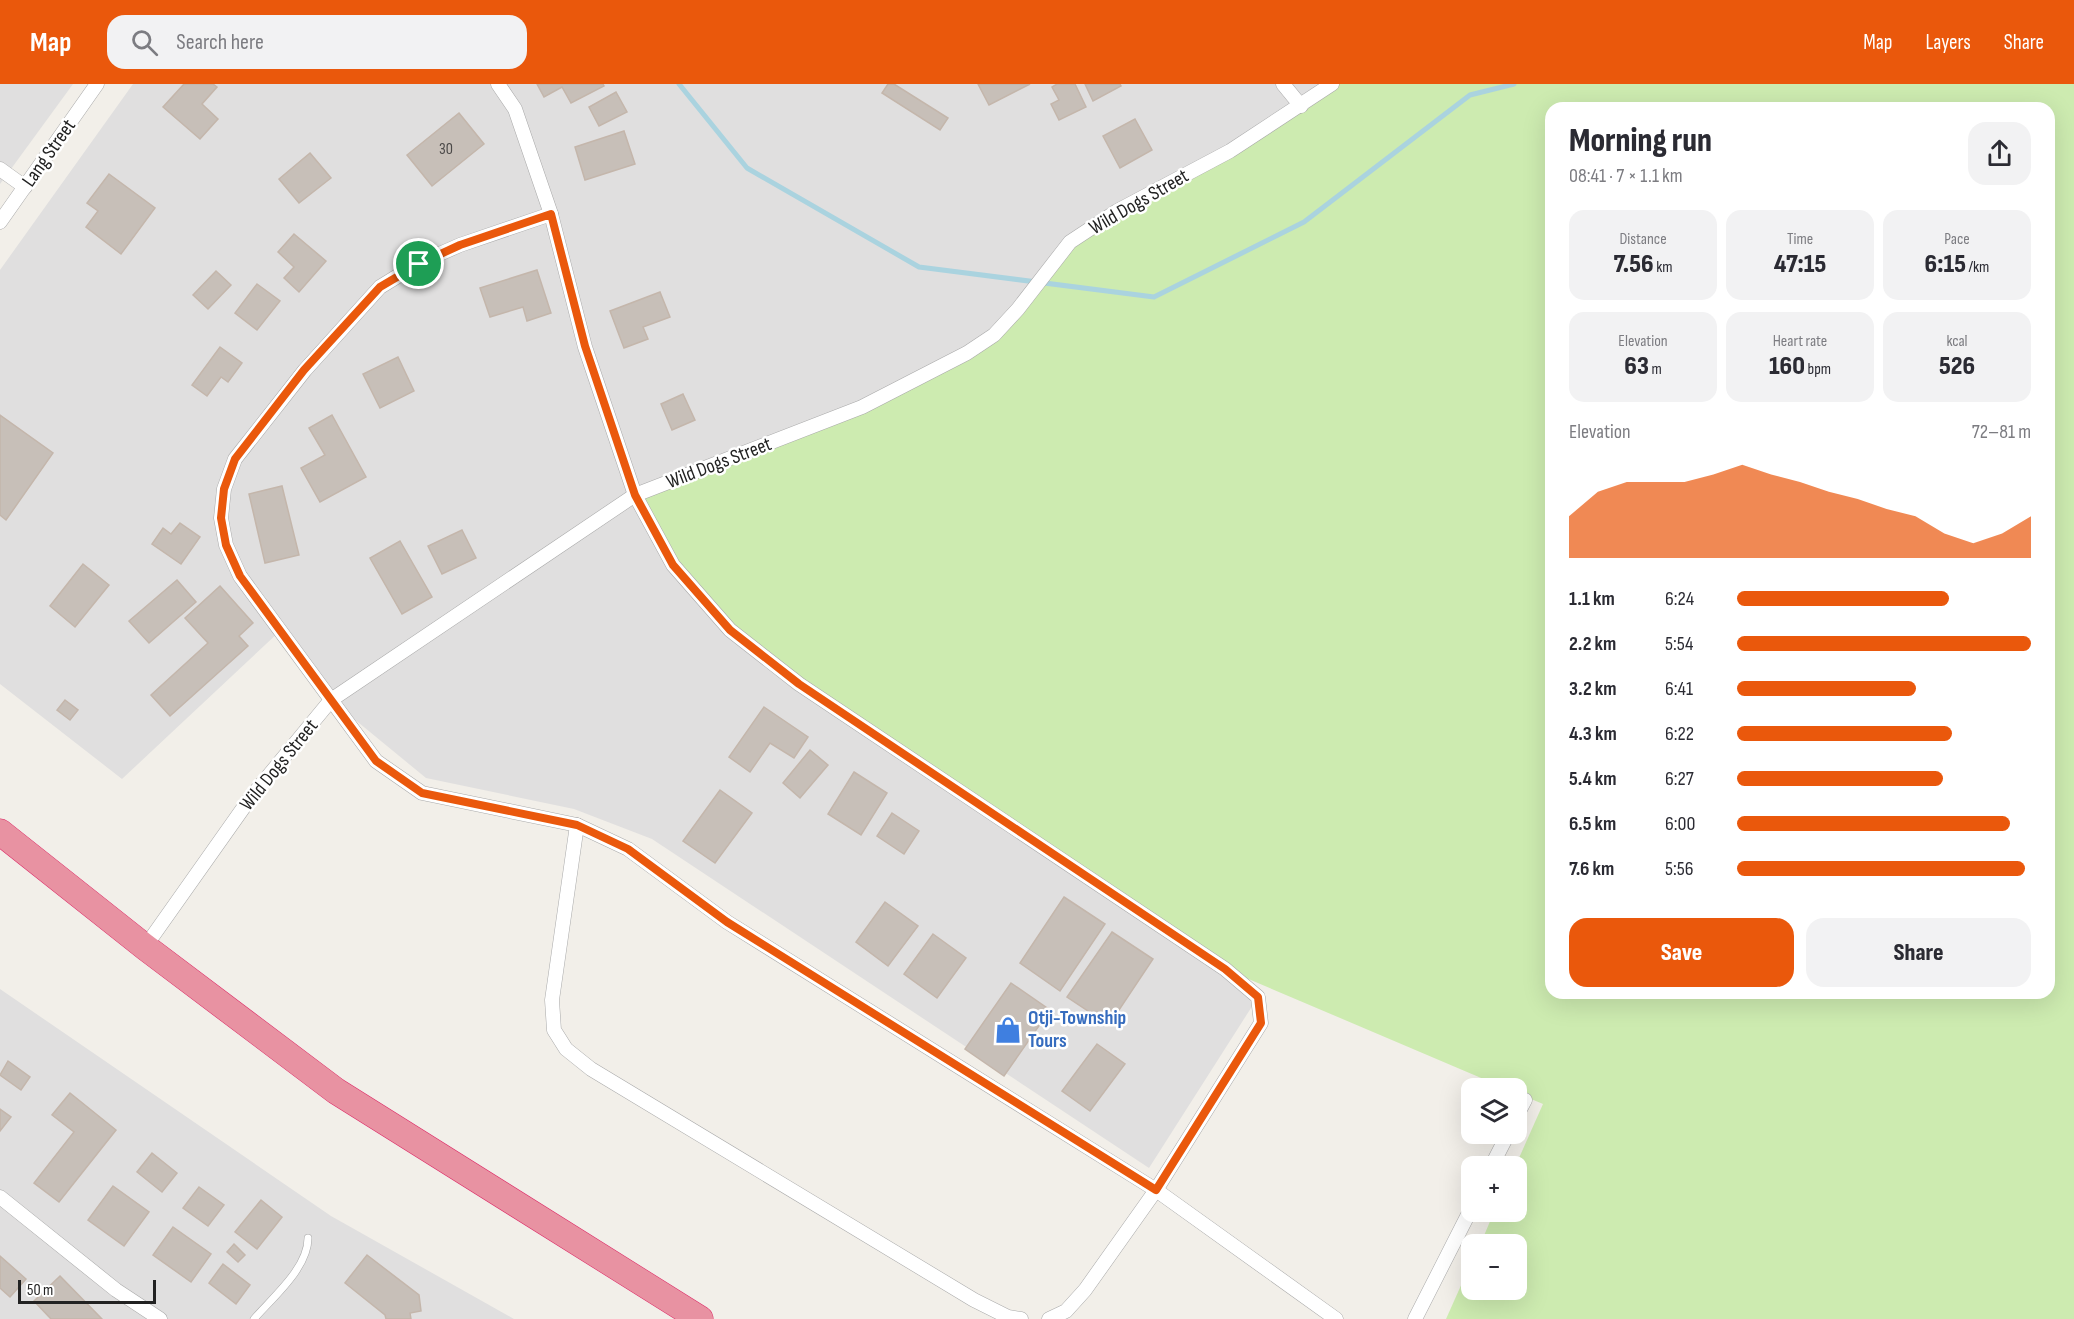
<!DOCTYPE html>
<meta charset="utf-8">
<style>
:root{--surface:#fff;--page:#f2f2f3;--text:#2b2b33;--muted:#7c7c81;--accent:#ea580c}
body{margin:0;font-family:"Sofia Sans Condensed",sans-serif;background:var(--page);color:var(--text);height:100vh;display:flex;flex-direction:column;font-size:22px;white-space:nowrap}
*{box-sizing:border-box;margin:0}
p{font-size:20px;color:var(--muted)}
.icon{flex:none;width:33px;height:33px;fill:none;stroke:currentColor;stroke-width:2;stroke-linecap:round;stroke-linejoin:round}
.map{position:relative;flex:1;overflow:hidden}
.sheet{position:absolute;left:1545px;top:18px;width:510px;height:897px;display:flex;flex-direction:column;background:var(--surface);border-radius:18px;box-shadow:0 6px 24px #0002}
.sheet>*{flex:none}
.tools{position:absolute;left:1461px;top:994px;display:grid;gap:12px}
.tools a{display:grid;place-items:center;width:66px;height:66px;border-radius:12px;background:var(--surface);box-shadow:0 6px 24px #0002;font-size:30px}
.scale{position:absolute;left:18px;bottom:15px;width:138px;box-sizing:border-box;padding-left:6px;border:3px solid #222;border-top:0;font-size:16px;line-height:21px;white-space:nowrap;color:#222;-webkit-text-stroke:4px #fff;paint-order:stroke}
.pin{position:absolute;display:grid;place-items:center;width:51px;height:51px;color:#fff;margin:-26px;border:3px solid #fff;border-radius:50%;box-shadow:0 2px 6px #0007}
.round{display:grid;place-items:center;flex:none;width:63px;height:63px;border-radius:18px;background:var(--page)}
.summary{display:flex;align-items:center;justify-content:space-between;height:102px;padding:0 24px}
h1{font-size:33px;font-weight:800;line-height:45px}
.metrics{display:grid;grid-template-columns:repeat(3,1fr);gap:9px;height:102px;padding:6px 24px}
.metrics div{display:grid;align-content:center;border-radius:15px;background:var(--page);text-align:center}
.metrics b{font-size:26px;font-weight:800}
.metrics small{font-size:16px;font-weight:400}
.metrics p{font-size:16px}
.chart{height:168px;padding:12px 24px}
.chart p{display:flex;justify-content:space-between}
.chart svg{width:100%;height:108px;margin-top:6px;fill:var(--accent);opacity:.7}
.cta{display:flex;gap:12px;margin-top:auto;padding:12px 24px}
.cta a{flex:1;height:69px;border-radius:18px;background:var(--accent);color:#fff;font-size:24px;font-weight:800;line-height:69px;text-align:center}
.cta a+a{background:var(--page);color:var(--text)}
ul{padding:0 24px;list-style:none;font-size:20px}
li{display:grid;grid-template-columns:96px 72px 1fr;align-items:center;height:45px}
li i{height:15px;border-radius:8px;background:var(--accent)}
header{display:flex;align-items:center;gap:36px;box-sizing:border-box;height:84px;padding:0 30px;background:var(--accent);color:#fff}
header strong{font-size:28px}
nav{display:flex;gap:33px;margin-inline-start:auto;font-size:21px}
.search{width:420px;height:54px;background:var(--page);display:flex;align-items:center;gap:15px;box-sizing:border-box;padding:0 21px;border-radius:18px;color:var(--muted);font-size:22px}
.map>svg:first-child{display:block}
</style>
<header>
<strong>Map</strong>
<div class="search"><svg class="icon" aria-label="search" viewBox="0 0 24 24"><circle cx="10" cy="10" r="6"/><path d="M15 15l6 6"/></svg>Search here</div>
<nav><a>Map</a><a>Layers</a><a>Share</a></nav>
</header>
<div class="map">
<svg width="2074" height="1235" viewBox="0 0 2074 1235">
<rect width="100%" height="100%" fill="#f2efe9"/>
<!-- residential -->
<g fill="#e0dfdf">
<path d="M0,0H73L0,100Z"/>
<path d="M133,0H1332L994,251L862,323L1258,913L1149,1084L652,755L574,725L426,694L331,616L280,547L122,695L0,600V186Z"/>
<path d="M0,905L331,1132L514,1235H0Z"/>
</g>
<!-- grass -->
<path fill="#cdebb0" fill-rule="evenodd" d="M1332,0H2074V1235H1446L1471,1179L1472,1206H1516V1161H1480L1494,1128H1516L1515,1083L1543,1020L1517,1009L1516,1005H1507L1225,885L730,546L673,481L635,411L862,323L994,251L1070,158ZM1551,24H2049V909H1551Z"/>
<g fill="none" stroke-linecap="round" stroke-linejoin="round">
<!-- stream -->
<path stroke="#aad3df" stroke-width="5" d="M679,0L747,84L919,183L1154,213L1304,138L1470,11L1514,0"/>
</g>
<!-- building -->
<g fill="#c7bfb8" stroke="#c4b6ab" stroke-width="1.5">
<path d="M184,0H213L217,3L202,20L218,35L200,55L163,23Z"/>
<path d="M537,0H603L604,2L571,19L562,3L544,13Z"/>
<path d="M888,0H894L948,34L940,46L882,9Z"/>
<path d="M978,0H1030L989,21Z"/>
<path d="M1057,0H1075L1086,23L1059,36L1051,20L1059,16L1052,3Z"/>
<path d="M1085,0H1120L1121,2L1093,17Z"/>
<path d="M616,8L627,28L599,42L589,23Z"/>
<path d="M459,29L484,60L432,102L407,71Z"/>
<path d="M1135,35L1152,66L1120,84L1103,52Z"/>
<path d="M624,47L635,80L585,96L575,63Z"/>
<path d="M310,69L331,94L299,119L279,95Z"/>
<path d="M109,90L155,124L121,170L86,143L98,127L87,119Z"/>
<path d="M294,150L326,177L299,208L284,194L294,183L278,168Z"/>
<path d="M537,186L551,229L527,237L523,223L490,233L480,204Z"/>
<path d="M216,187L231,201L208,225L193,211Z"/>
<path d="M257,200L280,217L257,246L235,229Z"/>
<path d="M660,208L670,233L643,243L648,255L624,264L610,227Z"/>
<path d="M220,263L242,279L228,298L221,293L207,312L192,301Z"/>
<path d="M398,273L414,307L380,324L363,290Z"/>
<path d="M683,310L695,336L672,346L661,320Z"/>
<path d="M0,331L53,369L6,436L0,431Z"/>
<path d="M332,331L366,393L320,418L301,384L325,371L309,344Z"/>
<path d="M282,402L299,471L265,479L249,410Z"/>
<path d="M180,439L200,453L181,480L152,460L163,444L171,450Z"/>
<path d="M462,446L476,474L442,490L428,462Z"/>
<path d="M400,457L432,513L402,530L370,474Z"/>
<path d="M83,480L109,501L75,543L50,522Z"/>
<path d="M177,496L196,518L149,559L129,537Z"/>
<path d="M220,502L253,539L239,552L248,562L170,632L151,611L208,559L185,534Z"/>
<path d="M65,616L78,626L70,636L57,626Z"/>
<path d="M764,623L808,653L794,674L770,659L750,688L729,673Z"/>
<path d="M810,666L828,681L800,714L783,699Z"/>
<path d="M854,688L887,709L861,751L828,730Z"/>
<path d="M720,706L752,729L715,779L683,757Z"/>
<path d="M892,729L919,747L904,770L877,752Z"/>
<path d="M1064,813L1105,840L1060,907L1020,879Z"/>
<path d="M885,818L918,842L888,882L856,858Z"/>
<path d="M1112,848L1153,875L1109,941L1067,913Z"/>
<path d="M933,850L966,874L937,914L904,890Z"/>
<path d="M1011,899L1050,926L1004,992L965,965Z"/>
<path d="M1097,960L1125,980L1090,1027L1062,1007Z"/>
<path d="M8,977L30,993L21,1006L0,991Z"/>
<path d="M70,1009L116,1046L59,1118L34,1099L74,1048L52,1031Z"/>
<path d="M0,1025L11,1033L0,1047Z"/>
<path d="M152,1069L177,1089L162,1108L137,1088Z"/>
<path d="M113,1102L149,1128L124,1162L88,1136Z"/>
<path d="M199,1103L224,1121L208,1142L183,1124Z"/>
<path d="M261,1116L282,1133L257,1165L235,1148Z"/>
<path d="M173,1143L211,1170L191,1198L153,1171Z"/>
<path d="M234,1160L245,1171L238,1178L227,1168Z"/>
<path d="M367,1171L419,1211L421,1227L410,1229L411,1235H386L385,1231L345,1199Z"/>
<path d="M0,1172L26,1195L10,1213L0,1204Z"/>
<path d="M223,1180L250,1201L236,1220L209,1199Z"/>
<path d="M60,1192L102,1235H51L34,1217Z"/>
</g>
<g fill="none" stroke-linecap="round" stroke-linejoin="round">
<defs>
<path id="lane" d="M254,1235C273,1213 308,1184 308,1154"/>
<g id="street">
<path d="M498,0L515,25L551,130L585,263L635,411L673,481L730,546L799,600L1225,885L1258,913L1261,939L1156,1106L1085,1206L1066,1227L1049,1235"/>
<path d="M1283,0L1301,22"/>
<path d="M0,85L25,103"/>
<path d="M551,130L460,161L419,179L380,203L305,286L235,375L224,405L221,434L226,461L240,492L376,677L422,709L577,741L628,765L727,838L1156,1106L1336,1235"/>
<path d="M0,138L97,0"/>
<path d="M577,741L552,916L554,946L566,965L591,985L974,1216L1008,1233L1021,1235"/>
<path d="M145,863L251,713L331,616L635,411L862,323L967,269L994,251L1018,225L1070,158L1117,127L1230,67L1332,0"/>
<path d="M1516,1033L1525,1016"/>
<path d="M1491,1083L1508,1050"/>
<path d="M0,1113L116,1206L160,1235"/>
<path d="M1415,1235L1472,1123"/>
</g>
<path id="highway" d="M0,748L145,863L336,1007L700,1235"/>
</defs>
<!-- lane casing -->
<use href="#lane" stroke="#a9a9a9" stroke-width="8"/>
<!-- street casing -->
<use href="#street" stroke="#a9a9a9" stroke-width="15"/>
<!-- highway casing -->
<use href="#highway" stroke="#dc2a67" stroke-width="27"/>
<!-- lane -->
<use href="#lane" stroke="#fff" stroke-width="7"/>
<!-- street -->
<use href="#street" stroke="#fff" stroke-width="14"/>
<!-- highway -->
<use href="#highway" stroke="#e892a2" stroke-width="26"/>
</g>
<g fill="none" stroke-linecap="round" stroke-linejoin="round">
<defs>
<path id="route" d="M551,130L585,262L635,411L673,481L730,546L799,600L1225,885L1258,913L1261,939L1156,1106L727,838L628,765L577,741L422,709L376,677L240,492L226,461L221,434L224,405L235,375L304,286L380,203L419,180L460,161Z"/>
</defs>
<!-- route casing -->
<use href="#route" stroke="#fff" stroke-width="12"/>
<!-- route -->
<use href="#route" stroke="#ea580c" stroke-width="8"/>
</g>
<!-- icons -->
<defs>
<symbol id="shop-bare" viewBox="-9 -9 18 18"><path d="M-5-2.5h2.3a2.7 3.5 0 0 1 5.4 0H5L5.5 6h-11ZM-1.5-2.5h3a1.5 2.3 0 0 0-3 0Z" fill="#3f7fe0" stroke="#fff" stroke-width="2.5" paint-order="stroke"/></symbol>
</defs>
<g fill-rule="evenodd">
<use href="#shop-bare" x="989" y="927" width="38" height="38"/>
</g>
<g text-anchor="middle" dominant-baseline="central" stroke-width="5" stroke-linejoin="round" paint-order="stroke">
<!-- number labels -->
<g font-size="16" fill="#4b4948">
<text x="446" y="65">30</text>
</g>
<!-- street labels -->
<g font-size="20" fill="#222" stroke="#fff">
<text transform="translate(49 69) rotate(-55)">Lang Street</text>
<text transform="translate(1139 118) rotate(-30)">Wild Dogs Street</text>
<text transform="translate(719 379) rotate(-21)">Wild Dogs Street</text>
<text transform="translate(279 681) rotate(-51)">Wild Dogs Street</text>
</g>
<!-- shop labels -->
<g font-size="20" font-weight="bold" fill="#366cbe" stroke="#fff" text-anchor="start">
<text x="1028" y="934">Otji-Township<tspan x="1028" dy="23">Tours</tspan></text>
</g>
</g>
</svg>
<div class="tools">
<a><svg class="icon" aria-label="layers" viewBox="0 0 24 24"><path d="M12 4l9 5-9 5-9-5zM3 14l9 5 9-5"/></svg></a>
<a>+</a>
<a>−</a>
</div>
<div class="scale">50 m</div>
<div class="pin" style="left:419px;top:180px;background:#1e9e55"><svg class="icon" aria-label="arrive" viewBox="0 0 24 24"><path d="M6 21V4h12l-3 4 3 4H6"/></svg></div>
<section class="sheet">
<div class="summary"><div><h1>Morning run</h1><p>08:41 · 7 × 1.1 km</p></div><a class="round"><svg class="icon" aria-label="share" viewBox="0 0 24 24"><path d="M12 15V3M7 8l5-5 5 5M5 13v7h14v-7"/></svg></a></div>
<div class="metrics">
<div><p>Distance</p><b>7.56<small> km</small></b></div>
<div><p>Time</p><b>47:15</b></div>
<div><p>Pace</p><b>6:15<small> /km</small></b></div>
</div>
<div class="metrics">
<div><p>Elevation</p><b>63<small> m</small></b></div>
<div><p>Heart rate</p><b>160<small> bpm</small></b></div>
<div><p>kcal</p><b>526</b></div>
</div>
<div class="chart"><p><span>Elevation</span>72–81 m</p>
<svg viewBox="0 0 160 44" preserveAspectRatio="none"><path d="M0 44V27L10 17L20 13L30 13L40 13L50 10L60 6L70 10L80 13L90 17L100 20L110 24L120 27L130 34L140 38L150 34L160 27V44z"/></svg>
</div>
<ul>
<li><b>1.1 km</b>6:24<i style="width:72%"></i></li>
<li><b>2.2 km</b>5:54<i style="width:100%"></i></li>
<li><b>3.2 km</b>6:41<i style="width:61%"></i></li>
<li><b>4.3 km</b>6:22<i style="width:73%"></i></li>
<li><b>5.4 km</b>6:27<i style="width:70%"></i></li>
<li><b>6.5 km</b>6:00<i style="width:93%"></i></li>
<li><b>7.6 km</b>5:56<i style="width:98%"></i></li>
</ul>
<div class="cta"><a>Save</a><a>Share</a></div>
</section>
</div>
